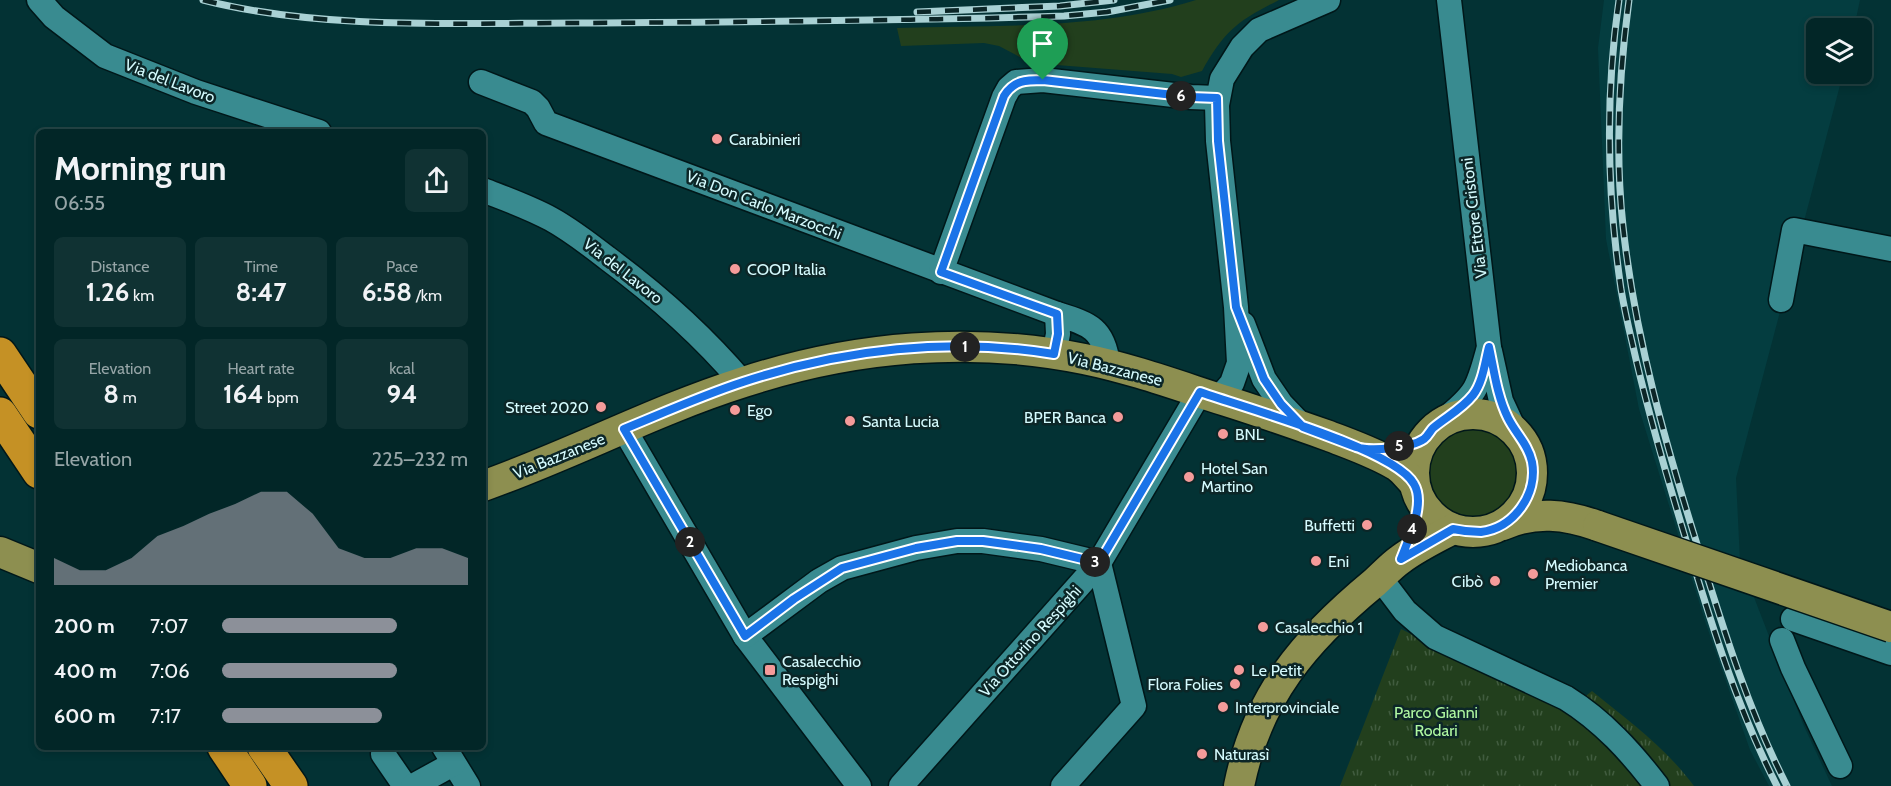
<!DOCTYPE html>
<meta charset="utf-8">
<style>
:root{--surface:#022627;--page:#103233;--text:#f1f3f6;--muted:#96a5a7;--line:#234344;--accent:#8c9099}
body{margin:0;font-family:Cabin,sans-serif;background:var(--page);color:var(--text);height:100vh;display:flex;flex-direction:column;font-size:22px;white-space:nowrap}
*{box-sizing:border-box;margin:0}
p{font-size:20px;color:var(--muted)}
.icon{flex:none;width:33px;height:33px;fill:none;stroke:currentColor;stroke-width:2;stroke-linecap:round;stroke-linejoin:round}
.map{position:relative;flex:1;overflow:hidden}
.sheet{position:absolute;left:36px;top:129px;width:450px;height:621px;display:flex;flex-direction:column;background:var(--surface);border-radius:9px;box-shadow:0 3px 9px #0003,0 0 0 2px var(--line)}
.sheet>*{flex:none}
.buttons{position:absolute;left:1806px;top:18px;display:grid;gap:12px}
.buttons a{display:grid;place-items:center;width:66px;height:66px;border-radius:9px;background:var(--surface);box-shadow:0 3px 9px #0003,0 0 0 2px var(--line);font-size:30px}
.pin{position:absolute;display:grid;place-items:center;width:51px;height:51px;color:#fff;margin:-62px -26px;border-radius:50% 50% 50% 0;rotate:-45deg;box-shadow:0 0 6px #0007}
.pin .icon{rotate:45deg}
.km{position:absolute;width:30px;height:30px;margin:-15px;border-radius:50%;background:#222;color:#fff;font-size:16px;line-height:30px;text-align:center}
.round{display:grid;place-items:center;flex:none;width:63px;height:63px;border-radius:9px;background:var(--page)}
.summary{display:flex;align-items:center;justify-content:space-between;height:102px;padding:0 18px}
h1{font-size:33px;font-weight:800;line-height:45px}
.stats{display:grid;grid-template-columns:repeat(3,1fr);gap:9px;height:102px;padding:6px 18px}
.stats div{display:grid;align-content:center;border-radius:9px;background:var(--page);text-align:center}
.stats b{font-size:26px;font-weight:800}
.stats small{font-size:16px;font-weight:400}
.stats p{font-size:16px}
.chart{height:168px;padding:12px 18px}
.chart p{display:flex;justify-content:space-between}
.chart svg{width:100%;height:108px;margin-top:6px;fill:var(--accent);opacity:.7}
ul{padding:0 18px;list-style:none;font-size:20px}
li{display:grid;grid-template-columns:96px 72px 1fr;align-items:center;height:45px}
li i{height:15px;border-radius:8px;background:var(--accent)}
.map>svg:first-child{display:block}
</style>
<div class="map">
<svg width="1891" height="786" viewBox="0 0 1891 786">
<defs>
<pattern id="park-tufts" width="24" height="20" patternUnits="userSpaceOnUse" patternTransform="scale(1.5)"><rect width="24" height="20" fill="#223f1d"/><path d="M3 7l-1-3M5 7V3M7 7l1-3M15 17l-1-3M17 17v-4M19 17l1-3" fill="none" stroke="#415c3f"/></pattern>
</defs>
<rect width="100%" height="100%" fill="#033234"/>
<!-- built -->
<path fill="#043d40" d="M1604,0H1860L1854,28H1816V74H1843L1736,478L1740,561L1803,724L1832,786H1769L1750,750L1706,624L1639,409L1606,239L1598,48Z"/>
<!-- green -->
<g fill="#223f1d">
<path d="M1196,0H1279C1238,21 1225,30 1202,71L1181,77L1172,74L1031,63L999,46L984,43L901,46L897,28C996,25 1100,30 1196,0Z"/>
<circle cx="1475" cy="474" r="52"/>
</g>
<!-- park -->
<path fill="url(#park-tufts)" d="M1401,629L1567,711L1592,691C1629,721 1666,748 1694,786H1340Z"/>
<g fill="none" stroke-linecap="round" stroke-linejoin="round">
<defs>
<g id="minor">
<path d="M39,0L54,17L105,56L196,92L319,132"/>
<path d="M481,82L532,102L538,108L546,123L1057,314"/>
<path d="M483,190C506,199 529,207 551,219C571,230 589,244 607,258C657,295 702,335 742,382"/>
<path d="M941,272L1004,97L1009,88L1016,82L1043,80L1191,97L1217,98"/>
<path d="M1781,300L1794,230L1891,249"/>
<path d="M1243,324L1264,379L1281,404L1303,427"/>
<path d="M1490,351L1501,401L1514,429"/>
<path d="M1054,354L1058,334L1057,314C1089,324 1104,328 1108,365"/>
<path d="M1219,398L1232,383L1239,363L1236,307L1218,141L1217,105L1222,79L1242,47L1259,30L1328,0"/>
<path d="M1444,420C1478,393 1478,387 1489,347L1449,0"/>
<path d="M624,429L745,636L859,786"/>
<path d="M1380,578L1405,611L1435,637L1566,698C1603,721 1631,752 1657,786"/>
<path d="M1793,619L1891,653"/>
<path d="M745,636L819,581L842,568L916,548L957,541H983L1041,549L1099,563"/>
<path d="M1782,640L1793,668L1840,766"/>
<path d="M444,747L468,786"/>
<path d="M383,754L405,786"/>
<path d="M413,786L453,764"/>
<path d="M901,786L1099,563L1200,392"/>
<path d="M1063,786L1134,706L1099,563"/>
</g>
<g id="major">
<circle cx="1473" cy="473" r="59"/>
<path d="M483,486C571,455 655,410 744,382C854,346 971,336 1084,359C1133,369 1179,386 1226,401C1261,412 1295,424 1329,436C1352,445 1376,453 1397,466C1403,470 1409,478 1414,483"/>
<path d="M1503,525C1535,511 1565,514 1598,526"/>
<path d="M0,552L39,568"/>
<path d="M1239,786C1257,696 1305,640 1374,583C1383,575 1391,566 1401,559C1417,547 1436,538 1453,529"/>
</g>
<g id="highway">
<path d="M0,354L39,412"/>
<path d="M0,414L39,472"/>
<path d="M224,747L250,786"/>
<path d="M264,747L291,786"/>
</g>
</defs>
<!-- minor casing -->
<use href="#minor" stroke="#001719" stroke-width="27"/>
<!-- major casing -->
<use href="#major" stroke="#001719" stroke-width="33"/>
<!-- highway casing -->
<use href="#highway" stroke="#001719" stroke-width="36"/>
<!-- minor -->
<use href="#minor" stroke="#398b90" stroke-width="24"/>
<!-- major -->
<use href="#major" stroke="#8d8f50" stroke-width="30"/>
<!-- highway -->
<use href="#highway" stroke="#c59125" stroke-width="33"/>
<defs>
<g id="rail">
<path d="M203,0C320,30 458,23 578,23C740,22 902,21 1064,16L1107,12L1170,0"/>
<path d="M1619,0C1605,96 1607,193 1621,289C1624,307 1628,325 1632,342C1647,409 1666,474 1686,540C1711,623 1737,708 1777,786"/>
<path d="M1629,0C1619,74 1615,152 1623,226C1635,339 1667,449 1701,557C1725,634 1750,714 1787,786"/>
<path d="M917,12L1060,6L1114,0"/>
</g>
</defs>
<!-- rail casing -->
<use href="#rail" stroke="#a9d1d4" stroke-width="7"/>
<!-- rail -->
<use href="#rail" stroke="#0c2627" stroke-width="4.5" stroke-dasharray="14" stroke-linecap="butt"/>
<defs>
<path id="major-bridge" d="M1598,526L1891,627"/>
</defs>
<!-- major-bridge casing -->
<use href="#major-bridge" stroke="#001719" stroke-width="33" stroke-linecap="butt"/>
<!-- major-bridge -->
<use href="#major-bridge" stroke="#8d8f50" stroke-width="30"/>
</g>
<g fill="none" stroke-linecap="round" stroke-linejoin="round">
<defs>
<path id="route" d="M1043,80C1026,80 1014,80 1004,96L941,272L1057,314L1058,334L1054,354C950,337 843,349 743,382C703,395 663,413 624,429L745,636L794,599L842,568L916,548L957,541H983L1041,549L1099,563L1200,392C1242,407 1395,449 1414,484C1426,504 1408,540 1401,559L1453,529C1462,531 1471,532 1481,532C1514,528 1538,494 1532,462C1528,444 1516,434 1508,418C1497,396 1494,370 1489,347C1485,362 1483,382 1473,395C1462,409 1446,417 1433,428C1430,431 1428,436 1424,439C1411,448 1371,452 1356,447L1303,427L1281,404L1264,379L1236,307L1218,141L1217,98L1191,97L1043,80"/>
</defs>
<!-- route casing -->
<use href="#route" stroke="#fff" stroke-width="12"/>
<!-- route -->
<use href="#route" stroke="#1a73e8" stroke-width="8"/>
</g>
<!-- markers -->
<g fill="#f59b9a" stroke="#0c2627" stroke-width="2">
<circle cx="717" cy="139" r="6"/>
<circle cx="735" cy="269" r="6"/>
<circle cx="601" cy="407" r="6"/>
<circle cx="735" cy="410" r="6"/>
<circle cx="1118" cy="417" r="6"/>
<circle cx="850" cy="421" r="6"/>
<circle cx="1223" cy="434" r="6"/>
<circle cx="1189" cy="477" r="6"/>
<circle cx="1367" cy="525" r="6"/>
<circle cx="1316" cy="561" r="6"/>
<circle cx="1533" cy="574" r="6"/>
<circle cx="1495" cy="581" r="6"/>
<circle cx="1263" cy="627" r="6"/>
<rect x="764" y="664" width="12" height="12" rx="3"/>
<circle cx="1239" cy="670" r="6"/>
<circle cx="1235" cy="684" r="6"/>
<circle cx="1223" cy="707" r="6"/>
<circle cx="1202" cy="754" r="6"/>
</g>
<g text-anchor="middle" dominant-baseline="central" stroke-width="5" stroke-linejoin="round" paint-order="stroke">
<!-- street labels -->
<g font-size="16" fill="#d5fbfe" stroke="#0c2627">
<text transform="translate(170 81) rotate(21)">Via del Lavoro</text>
<text transform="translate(764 205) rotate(21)">Via Don Carlo Marzocchi</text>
<text transform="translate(1474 218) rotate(-97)">Via Ettore Cristoni</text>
<text transform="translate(623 271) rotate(38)">Via del Lavoro</text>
<text transform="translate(1115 369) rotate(14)">Via Bazzanese</text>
<text transform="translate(559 456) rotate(-22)">Via Bazzanese</text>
<text transform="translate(1030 641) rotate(-48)">Via Ottorino Respighi</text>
</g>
<!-- poi labels -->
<g font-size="16" fill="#d5fbfe" stroke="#0c2627" text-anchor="start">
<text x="729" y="139">Carabinieri</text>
<text x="747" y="269">COOP Italia</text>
<text x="589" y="407" text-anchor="end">Street 2020</text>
<text x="747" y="410">Ego</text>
<text x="1106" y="417" text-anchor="end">BPER Banca</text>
<text x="862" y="421">Santa Lucia</text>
<text x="1235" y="434">BNL</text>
<text x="1201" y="468">Hotel San<tspan x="1201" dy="18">Martino</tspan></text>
<text x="1355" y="525" text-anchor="end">Buffetti</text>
<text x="1328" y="561">Eni</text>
<text x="1545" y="565">Mediobanca<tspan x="1545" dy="18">Premier</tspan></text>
<text x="1483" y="581" text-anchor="end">Cibò</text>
<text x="1275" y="627">Casalecchio 1</text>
<text x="782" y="661">Casalecchio<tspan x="782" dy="18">Respighi</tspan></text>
<text x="1251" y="670">Le Petit</text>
<text x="1223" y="684" text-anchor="end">Flora Folies</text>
<text x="1235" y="707">Interprovinciale</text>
<text x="1214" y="754">Naturasì</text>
</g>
<!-- park labels -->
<g font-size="16" fill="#aff8a1" stroke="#0c2627">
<text x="1436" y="712">Parco Gianni<tspan x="1436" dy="18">Rodari</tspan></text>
</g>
</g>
</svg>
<div class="buttons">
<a><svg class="icon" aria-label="layers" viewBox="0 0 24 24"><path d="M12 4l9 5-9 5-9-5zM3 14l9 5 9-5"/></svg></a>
</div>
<div class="pin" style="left:1043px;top:80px;background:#1e9e55"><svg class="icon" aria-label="arrive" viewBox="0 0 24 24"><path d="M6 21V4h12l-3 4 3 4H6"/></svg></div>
<b class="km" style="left:965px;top:347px">1</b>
<b class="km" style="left:690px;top:542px">2</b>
<b class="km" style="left:1095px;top:562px">3</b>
<b class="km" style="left:1412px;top:529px">4</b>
<b class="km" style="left:1399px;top:446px">5</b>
<b class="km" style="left:1181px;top:96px">6</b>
<section class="sheet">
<div class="summary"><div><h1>Morning run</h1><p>06:55</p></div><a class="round"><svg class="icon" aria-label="share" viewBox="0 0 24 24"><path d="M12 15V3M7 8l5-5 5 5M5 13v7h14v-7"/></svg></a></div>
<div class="stats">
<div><p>Distance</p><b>1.26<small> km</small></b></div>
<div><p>Time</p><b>8:47</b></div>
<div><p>Pace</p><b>6:58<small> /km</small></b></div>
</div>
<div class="stats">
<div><p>Elevation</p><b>8<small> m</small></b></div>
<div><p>Heart rate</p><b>164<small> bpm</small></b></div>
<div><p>kcal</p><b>94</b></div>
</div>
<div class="chart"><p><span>Elevation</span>225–232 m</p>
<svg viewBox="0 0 160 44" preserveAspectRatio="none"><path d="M0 44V33L10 38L20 38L30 33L40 24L50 20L60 15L70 11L80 6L90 6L100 15L110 29L120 33L130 33L140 29L150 29L160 33V44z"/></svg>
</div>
<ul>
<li><b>200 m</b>7:07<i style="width:71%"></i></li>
<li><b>400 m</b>7:06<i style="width:71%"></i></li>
<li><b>600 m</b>7:17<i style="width:65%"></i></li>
</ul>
</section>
</div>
